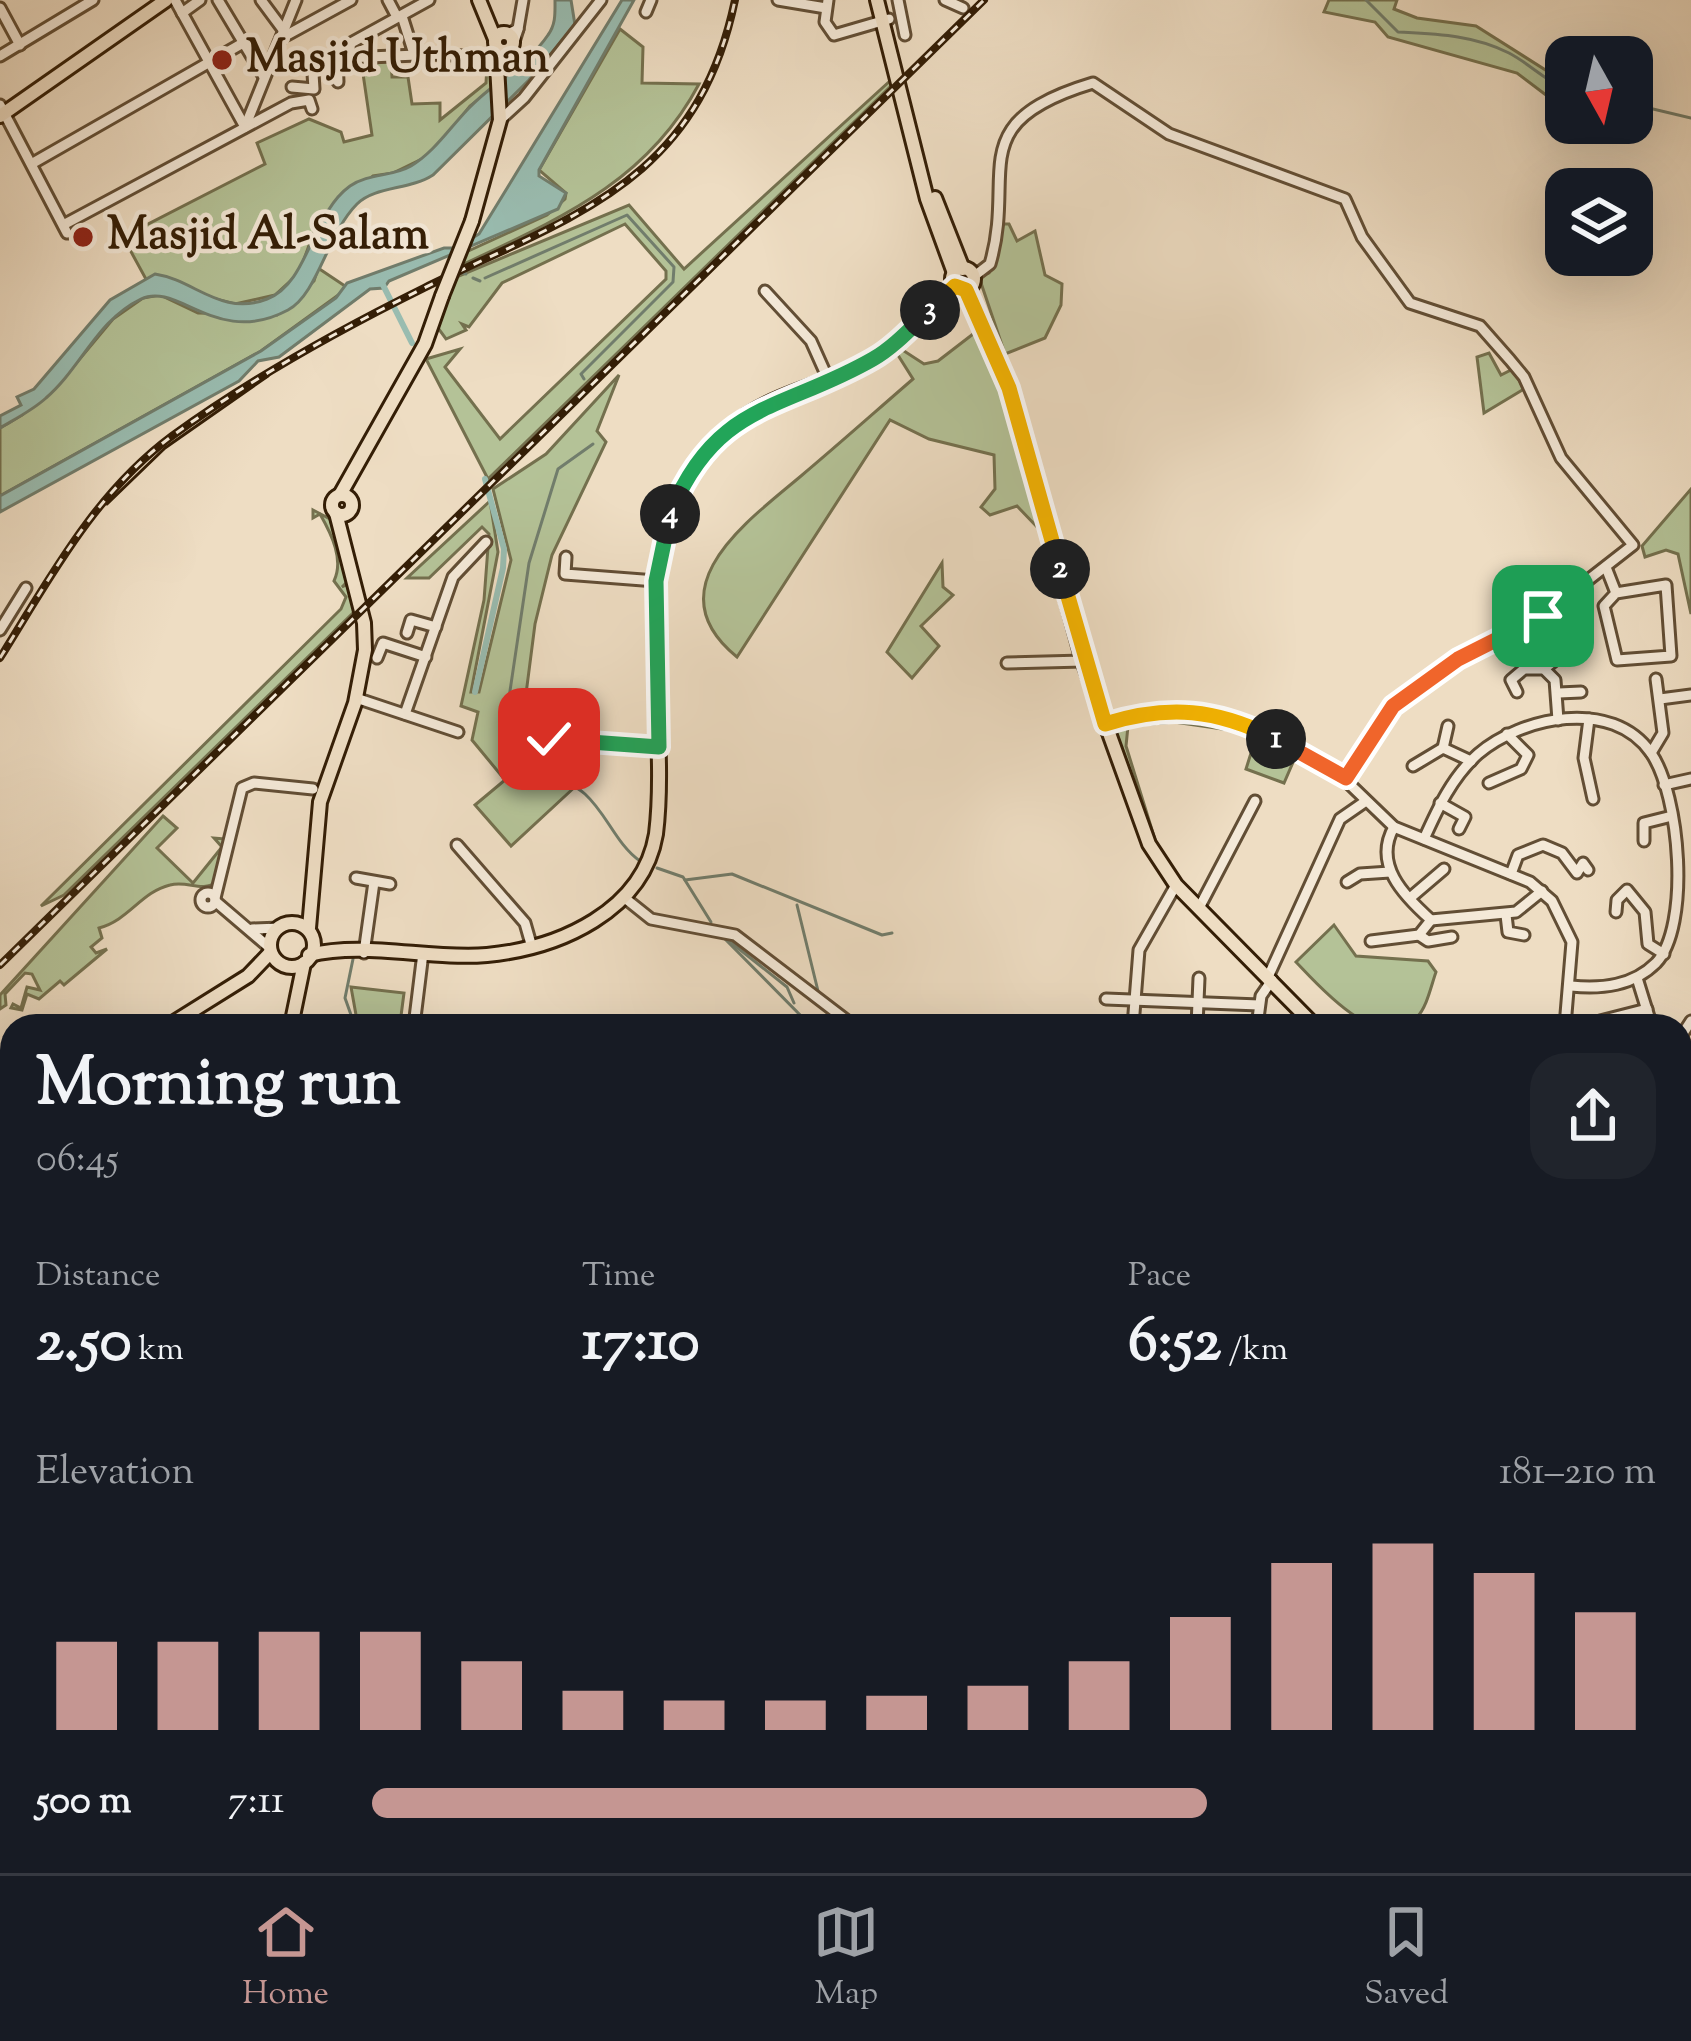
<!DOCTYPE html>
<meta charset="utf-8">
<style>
:root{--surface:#171b24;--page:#20242c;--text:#f1f3f6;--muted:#9ea1a6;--line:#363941;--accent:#c59692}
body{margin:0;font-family:"Sorts Mill Goudy",serif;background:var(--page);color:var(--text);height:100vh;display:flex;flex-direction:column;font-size:45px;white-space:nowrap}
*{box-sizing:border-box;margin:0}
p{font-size:39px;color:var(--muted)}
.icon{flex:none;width:66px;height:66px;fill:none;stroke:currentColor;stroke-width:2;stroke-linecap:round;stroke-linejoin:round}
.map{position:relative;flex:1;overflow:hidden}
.drawer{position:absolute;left:0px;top:1014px;width:1692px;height:861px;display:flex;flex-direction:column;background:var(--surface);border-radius:36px 36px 0 0;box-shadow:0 12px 48px #0002}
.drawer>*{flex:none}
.needle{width:78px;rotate:172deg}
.buttons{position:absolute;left:1545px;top:36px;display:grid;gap:24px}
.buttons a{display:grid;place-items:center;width:108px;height:108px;border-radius:24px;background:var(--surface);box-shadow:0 12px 48px #0002;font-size:60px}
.pin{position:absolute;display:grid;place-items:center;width:102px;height:102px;color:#fff;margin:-51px;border-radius:24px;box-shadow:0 6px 18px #0006}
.km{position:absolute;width:60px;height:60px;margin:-30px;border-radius:50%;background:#222;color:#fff;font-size:33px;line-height:60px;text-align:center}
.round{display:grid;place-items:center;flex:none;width:126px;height:126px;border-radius:36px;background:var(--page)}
.overview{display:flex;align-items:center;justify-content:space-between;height:204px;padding:0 36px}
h1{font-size:66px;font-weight:700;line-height:90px}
.stats{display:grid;grid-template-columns:repeat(3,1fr);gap:18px;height:204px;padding:12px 36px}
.stats div{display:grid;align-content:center}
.stats b{font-size:60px;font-weight:700}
.stats small{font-size:33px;font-weight:400}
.stats p{font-size:33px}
.chart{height:336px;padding:24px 36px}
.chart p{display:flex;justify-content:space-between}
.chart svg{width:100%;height:216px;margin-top:12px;stroke:var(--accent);stroke-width:6}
ul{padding:0 36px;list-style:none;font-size:39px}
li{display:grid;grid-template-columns:192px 144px 1fr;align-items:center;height:90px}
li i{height:30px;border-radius:15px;background:var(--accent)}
.menu{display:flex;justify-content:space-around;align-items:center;height:168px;border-top:3px solid var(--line);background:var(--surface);font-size:33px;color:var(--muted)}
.menu a{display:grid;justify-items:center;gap:6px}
.menu .current{color:var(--accent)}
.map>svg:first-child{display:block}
</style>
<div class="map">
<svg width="1691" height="1873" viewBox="0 0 1691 1873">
<rect width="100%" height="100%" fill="#eeddc3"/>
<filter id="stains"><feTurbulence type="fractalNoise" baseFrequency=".00167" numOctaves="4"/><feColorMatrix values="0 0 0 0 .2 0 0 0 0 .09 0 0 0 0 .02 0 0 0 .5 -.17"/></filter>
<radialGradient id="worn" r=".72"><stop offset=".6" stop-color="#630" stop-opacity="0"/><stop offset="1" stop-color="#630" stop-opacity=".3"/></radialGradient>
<!-- green -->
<g fill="#b4c297" stroke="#74704e" stroke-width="3">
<path d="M1329,0H1397L1394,9L1417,18L1476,26L1555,76L1566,77V101L1550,98L1517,73L1388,37L1375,22L1324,12Z"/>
<path d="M620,29L643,47L642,83L699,84C646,184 556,220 458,267L464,253L547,215L565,199L566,193L539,170Z"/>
<path d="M391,59L392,77H408L412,104L440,103V120L486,83L487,65L494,88L470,106L432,154L393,173L373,176L316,226L299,273L275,295L235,304L147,281L123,237L265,164L257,143L309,119L341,132L344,142L372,135L361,60Z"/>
<path d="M891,80L894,83L488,479L426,359L460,349L445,367L500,439L666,279V271L625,224L502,283L469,327L462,324L466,330L446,339L438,328L454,278L629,205L684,269Z"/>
<path d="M1000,224H1009L1017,241L1035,231L1045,275L1062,284L1061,305L1045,338L1005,354L979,277L989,273Z"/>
<path d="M318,268L348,288L261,351L0,496V428L22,415L68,373L113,319L143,298L160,295L198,313L277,315L314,281Z"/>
<path d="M977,331L1012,423L1038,528L1017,506L990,515L981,507L995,489L994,455L929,439L890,420L737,657C652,588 749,520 801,476C839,444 876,411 913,379L896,352L901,349L924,364L938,361Z"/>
<path d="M1489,353L1501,375L1513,369L1524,389L1484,413L1477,357Z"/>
<path d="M619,375L597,431L606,442L552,555L535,624L518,756L528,769L578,784L511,846L475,805L505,780L472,740L478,712L461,706L484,600L489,534L482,527L429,578H407L490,501L498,552L471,692H479L511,560L493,489L546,454Z"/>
<path d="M1691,489V614L1678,554L1666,550L1645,557L1642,546Z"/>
<path d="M313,510L330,519L348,581L342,587L348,584L356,610L64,895L41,906L341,609L346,597L334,581C344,560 332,535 320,514L313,518Z"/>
<path d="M942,563L943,587L953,595L921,626L939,646L912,678L887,652Z"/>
<path d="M1155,713C1223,715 1253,731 1312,762L1294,760L1284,783L1246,769L1257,734L1174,722L1128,726L1126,746L1157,846L1113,725Z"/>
<path d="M163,816L177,828L157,848L193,883L222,847L214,838L226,839L217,882C201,893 188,880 170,885C141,892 129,920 99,928L102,938L91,947L96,953L107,949L64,985L60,981L39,999L27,994L22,1010L11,1008L13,1004L21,1008L27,987L40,990L32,974L25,973L5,994L6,1005L0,1009V995Z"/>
<path d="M1334,925L1356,956L1428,961L1436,972C1431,986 1427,1007 1417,1017C1380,1057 1319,986 1296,962Z"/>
<path d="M351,987L404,993L401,1016L407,1018L406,1026H358Z"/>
<path d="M12,1168V1343L0,1344V1169Z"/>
</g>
<!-- water -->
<g fill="#99bcb0" stroke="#717d6c" stroke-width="3">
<path d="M555,0H571L575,25L529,80L433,175C410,190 375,186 357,204C327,234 318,294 288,310C217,348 178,281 141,299C97,320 81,368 46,398C33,410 15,419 0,428V416L21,405L17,397L34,389L110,300L155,274C195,280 221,317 267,299C309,283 311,214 350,186C369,173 392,177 411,166C434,152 448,130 468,109C492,83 527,66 548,35C556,24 555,13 555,0Z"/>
<path d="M622,0H634L539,170V176L566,193L558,209L389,281L384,288L370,289L279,357L258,361L239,381L0,512V496L261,351L336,298L347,283L444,248H456L479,234Z"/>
</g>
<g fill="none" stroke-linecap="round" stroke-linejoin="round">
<!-- stream -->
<g stroke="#717d6c" stroke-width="3">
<path d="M1366,0L1398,32C1437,34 1474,35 1509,53C1530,64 1544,80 1566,89"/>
<path d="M1632,104L1691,118"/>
<path d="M463,273L466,274"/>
<path d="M473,278L480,281"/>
<path d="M485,278L627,215L674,267L673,282L581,374L584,379"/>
<path d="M593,444L558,469L529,563L503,738C516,784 556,768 585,794C607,814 616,844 640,861"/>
<path d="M657,868L683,877L711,922"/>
<path d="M685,880L732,874L882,935L892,933"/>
<path d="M797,905L818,991"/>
<path d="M724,938L811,1026"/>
<path d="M729,941L787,987L794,1003"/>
<path d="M353,959L345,998L355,1026"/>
</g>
<!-- canal -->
<g stroke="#99bcb0" stroke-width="6">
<path d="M381,281L412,343"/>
<path d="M475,692L503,568L504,549L485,479"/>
</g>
<defs>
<g id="minor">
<path d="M175,0L245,127"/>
<path d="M218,0L264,77"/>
<path d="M261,0L287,35L351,0"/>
<path d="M388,0L397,17"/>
<path d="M778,0L826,8"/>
<path d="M828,0L825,22L834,35L889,19"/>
<path d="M898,0L905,35"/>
<path d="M945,0L963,8"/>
<path d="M0,8L20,45"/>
<path d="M646,12L651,0"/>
<path d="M182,13L200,0"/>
<path d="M402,16L414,54"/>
<path d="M518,29L523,0"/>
<path d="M508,34L518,29L513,45"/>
<path d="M0,56L93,0"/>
<path d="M337,57L338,82"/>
<path d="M348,57L351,43L429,0"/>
<path d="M273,61L441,54L495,59"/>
<path d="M292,87L314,89L312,58"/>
<path d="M0,105L67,233"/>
<path d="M500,120L524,98L601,0"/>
<path d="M245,127L296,0"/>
<path d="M33,163L243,43"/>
<path d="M65,224L291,103L309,100L312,109"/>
<path d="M973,277L990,264C1017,172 960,123 1093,83L1169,134L1345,199L1362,237L1410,303L1480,326L1510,360L1524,377L1561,458L1633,545L1542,616L1458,659L1393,706L1345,778"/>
<path d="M765,291L811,341L828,379"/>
<path d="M566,557L565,574L656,581"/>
<path d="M1607,570L1616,593L1666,585L1671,656L1617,660L1604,606L1616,593"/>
<path d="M0,630L26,588"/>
<path d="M407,633L411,620L436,627"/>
<path d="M377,658L383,643L426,657"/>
<path d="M1007,663L1083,661"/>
<path d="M1544,669L1569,649"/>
<path d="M1517,692L1511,680L1524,669H1544L1555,680L1558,720"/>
<path d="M1559,693L1581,692"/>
<path d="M356,698L458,732"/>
<path d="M1660,699L1691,695"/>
<path d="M405,714L453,577L486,542"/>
<path d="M1589,719L1584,758L1593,799"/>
<path d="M1105,724L1170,710L1232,719L1337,772L1394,827L1530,882L1552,901L1572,942L1565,1026"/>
<path d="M543,739L659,747"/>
<path d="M1443,748L1448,726"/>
<path d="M1651,753L1663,733L1656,679"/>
<path d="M1413,766L1443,748L1471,761"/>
<path d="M1489,783L1521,769L1528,755L1507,734"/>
<path d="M1664,785L1691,779"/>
<path d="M1440,803L1465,817L1459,829"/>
<path d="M1394,827C1373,864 1403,895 1431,920L1516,912L1542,891"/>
<path d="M1424,839C1438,808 1452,777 1478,754C1521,717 1612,697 1651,753C1680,795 1691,926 1656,963C1633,986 1602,989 1571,986"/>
<path d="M1644,841V823L1672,816"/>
<path d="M457,845L525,923L531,944"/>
<path d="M1511,874L1518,855L1543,845L1562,853L1577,873L1583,863L1588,870"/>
<path d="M356,878L390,884"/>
<path d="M1347,882L1360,874L1390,872"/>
<circle cx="208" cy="900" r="7"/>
<path d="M215,898L242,788L254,783L313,789"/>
<path d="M1410,898L1444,869"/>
<path d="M626,899L651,919L735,935L854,1026"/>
<path d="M215,901L270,948"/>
<path d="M1199,908L1255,801"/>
<path d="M1616,912L1617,900L1627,890L1645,912L1648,944L1664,954"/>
<path d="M1506,915L1508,932L1524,935"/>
<path d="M252,929L280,928"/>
<path d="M1419,935L1428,941L1452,937"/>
<path d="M1371,941L1419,935L1431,920"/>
<path d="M364,953L374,882"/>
<path d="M1268,977L1340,819L1366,801"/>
<path d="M1637,978L1650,1020"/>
<path d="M1106,999L1259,1005"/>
<path d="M1600,1021L1647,1009"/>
<path d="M414,1026L423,953"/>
<path d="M1133,1026L1139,950L1176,885"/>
<path d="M1197,1026L1199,978"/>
<path d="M1257,1026L1261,996L1272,980"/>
<path d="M1682,1037L1691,1060"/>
<path d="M1680,1038L1691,1021"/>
<path d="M1680,1081L1691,1077"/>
<path d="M1680,1181L1691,1188"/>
<path d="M1680,1305L1691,1304"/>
<path d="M0,1347L12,1346"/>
<path d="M0,1399L12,1398"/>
<path d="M0,1468L12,1466"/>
<path d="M0,1622H12"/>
<path d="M0,1660L12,1662"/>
<path d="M0,1821L12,1818"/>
<path d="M402,1863L419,1873"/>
<path d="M1054,1863L1074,1873"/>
<path d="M209,1868L243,1863"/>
<path d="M284,1868L337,1863"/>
<path d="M41,1873V1863"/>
<path d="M71,1873L97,1863"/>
<path d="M750,1873L756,1863"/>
</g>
<g id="major">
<path d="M479,0L495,39"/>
<path d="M877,0L927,199L954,273"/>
<circle cx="504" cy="42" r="9"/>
<path d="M0,116L166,0"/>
<path d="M935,198L963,269"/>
<path d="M472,221L500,120L496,47"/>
<circle cx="963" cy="279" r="11"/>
<path d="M966,290L1009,388L1083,661L1149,844L1176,885L1315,1026"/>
<circle cx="342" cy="505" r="10"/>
<path d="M340,495L425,344L442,296"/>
<circle cx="292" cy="945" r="22"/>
<path d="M309,928L320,802L355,703L365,650L364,623L336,513"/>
<path d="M309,955C366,941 429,960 487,955C560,948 643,911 656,834C673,694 607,510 747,415C786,390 833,382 873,359C903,342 929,311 955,287"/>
<path d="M168,1026L248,976L270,953"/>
<path d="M291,1026L304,963"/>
<path d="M0,1071L12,1066"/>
<path d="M1405,1863V1873"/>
<path d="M385,1873L392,1863"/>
</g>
</defs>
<!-- minor casing -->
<use href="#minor" stroke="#624e35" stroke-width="15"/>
<!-- major casing -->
<use href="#major" stroke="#341e06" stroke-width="18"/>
<!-- minor -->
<use href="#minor" stroke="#f4e9d8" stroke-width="9"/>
<!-- major -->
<use href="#major" stroke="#eeddc3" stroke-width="12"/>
<!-- tram -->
<path stroke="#341e06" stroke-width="3" d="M107,504L165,448L268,376"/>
<defs>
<g id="rail">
<path d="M0,658C50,578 94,494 172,436C249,380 339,330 424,288C573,215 697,183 735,0"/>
<path d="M0,965L984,0"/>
</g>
</defs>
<!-- rail casing -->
<use href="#rail" stroke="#341e06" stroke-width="8"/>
<!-- rail -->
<use href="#rail" stroke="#f4e9d8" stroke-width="3" stroke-dasharray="9" stroke-linecap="butt"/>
<defs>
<path id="major-bridge" d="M442,296L472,221"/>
</defs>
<!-- major-bridge casing -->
<use href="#major-bridge" stroke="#341e06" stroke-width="18" stroke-linecap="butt"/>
<!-- major-bridge -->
<use href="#major-bridge" stroke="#eeddc3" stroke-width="12"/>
</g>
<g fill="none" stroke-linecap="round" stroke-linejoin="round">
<defs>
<path id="split-1" d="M1276,739L1346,778L1393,706L1458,659L1543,616"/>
<path id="split-2" d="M1060,569L1105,724C1169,704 1217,709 1276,739"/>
<path id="split-3" d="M930,310L955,286L966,290L1009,388L1060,569"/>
<path id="split-4" d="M670,514C716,401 783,411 873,359C894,347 912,327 930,310"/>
<path id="split-5" d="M549,739L659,747L656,581L670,514"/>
</defs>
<!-- split-1 casing -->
<use href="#split-1" stroke="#fff" stroke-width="24"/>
<!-- split-2 casing -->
<use href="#split-2" stroke="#fff" stroke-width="24"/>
<!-- split-3 casing -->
<use href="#split-3" stroke="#fff" stroke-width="24"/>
<!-- split-4 casing -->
<use href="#split-4" stroke="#fff" stroke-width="24"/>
<!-- split-5 casing -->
<use href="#split-5" stroke="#fff" stroke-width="24"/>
<!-- split-1 -->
<use href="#split-1" stroke="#f0652b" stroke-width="15"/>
<!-- split-2 -->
<use href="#split-2" stroke="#f5b400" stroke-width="15"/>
<!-- split-3 -->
<use href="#split-3" stroke="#f5b400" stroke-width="15"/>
<!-- split-4 -->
<use href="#split-4" stroke="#22a559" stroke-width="15"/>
<!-- split-5 -->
<use href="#split-5" stroke="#22a559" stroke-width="15"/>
</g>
<!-- markers -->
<g fill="#8f2418" stroke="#f4e9d8" stroke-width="4.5">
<circle cx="222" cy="60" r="12"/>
<circle cx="83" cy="237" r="12"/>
</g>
<g text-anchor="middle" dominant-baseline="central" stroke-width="9" stroke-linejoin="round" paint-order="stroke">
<!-- poi labels -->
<g font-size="45" font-weight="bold" fill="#341e06" stroke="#f4e9d8" text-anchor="start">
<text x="246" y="60">Masjid Uthman</text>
<text x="107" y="237">Masjid Al-Salam</text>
</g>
</g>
<rect width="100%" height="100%" filter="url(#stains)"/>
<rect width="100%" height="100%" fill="url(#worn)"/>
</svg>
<div class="buttons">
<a><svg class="needle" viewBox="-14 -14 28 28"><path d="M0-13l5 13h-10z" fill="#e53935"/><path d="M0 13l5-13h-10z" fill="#9ea1a6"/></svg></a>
<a><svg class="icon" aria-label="layers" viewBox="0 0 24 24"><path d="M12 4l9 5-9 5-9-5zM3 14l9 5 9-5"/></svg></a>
</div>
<div class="pin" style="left:1543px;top:616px;background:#1e9e55"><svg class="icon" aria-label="arrive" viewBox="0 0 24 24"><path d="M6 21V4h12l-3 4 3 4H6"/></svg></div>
<div class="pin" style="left:549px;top:739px;background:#d93025"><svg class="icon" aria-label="check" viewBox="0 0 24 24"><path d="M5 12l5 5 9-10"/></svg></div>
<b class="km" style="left:1276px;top:739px">1</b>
<b class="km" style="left:1060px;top:569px">2</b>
<b class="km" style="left:930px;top:310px">3</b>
<b class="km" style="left:670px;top:514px">4</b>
<section class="drawer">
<div class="overview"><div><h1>Morning run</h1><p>06:45</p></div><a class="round"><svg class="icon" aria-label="share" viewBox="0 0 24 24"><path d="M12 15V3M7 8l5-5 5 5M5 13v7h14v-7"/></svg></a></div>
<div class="stats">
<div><p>Distance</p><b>2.50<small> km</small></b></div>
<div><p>Time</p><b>17:10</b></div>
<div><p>Pace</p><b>6:52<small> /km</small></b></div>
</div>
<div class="chart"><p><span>Elevation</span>181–210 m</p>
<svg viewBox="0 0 160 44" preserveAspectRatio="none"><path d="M5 44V26M15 44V26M25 44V24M35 44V24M45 44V30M55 44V36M65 44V38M75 44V38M85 44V37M95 44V35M105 44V30M115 44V21M125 44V10M135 44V6M145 44V12M155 44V20"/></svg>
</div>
<ul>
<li><b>500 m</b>7:11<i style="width:65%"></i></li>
</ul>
</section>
</div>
<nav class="menu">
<a class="current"><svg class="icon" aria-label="home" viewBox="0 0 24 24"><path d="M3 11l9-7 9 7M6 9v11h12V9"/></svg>Home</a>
<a><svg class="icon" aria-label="map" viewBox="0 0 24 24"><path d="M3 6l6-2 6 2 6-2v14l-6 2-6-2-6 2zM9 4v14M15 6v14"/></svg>Map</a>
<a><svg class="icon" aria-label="saved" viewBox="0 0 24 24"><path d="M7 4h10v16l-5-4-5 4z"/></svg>Saved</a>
</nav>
